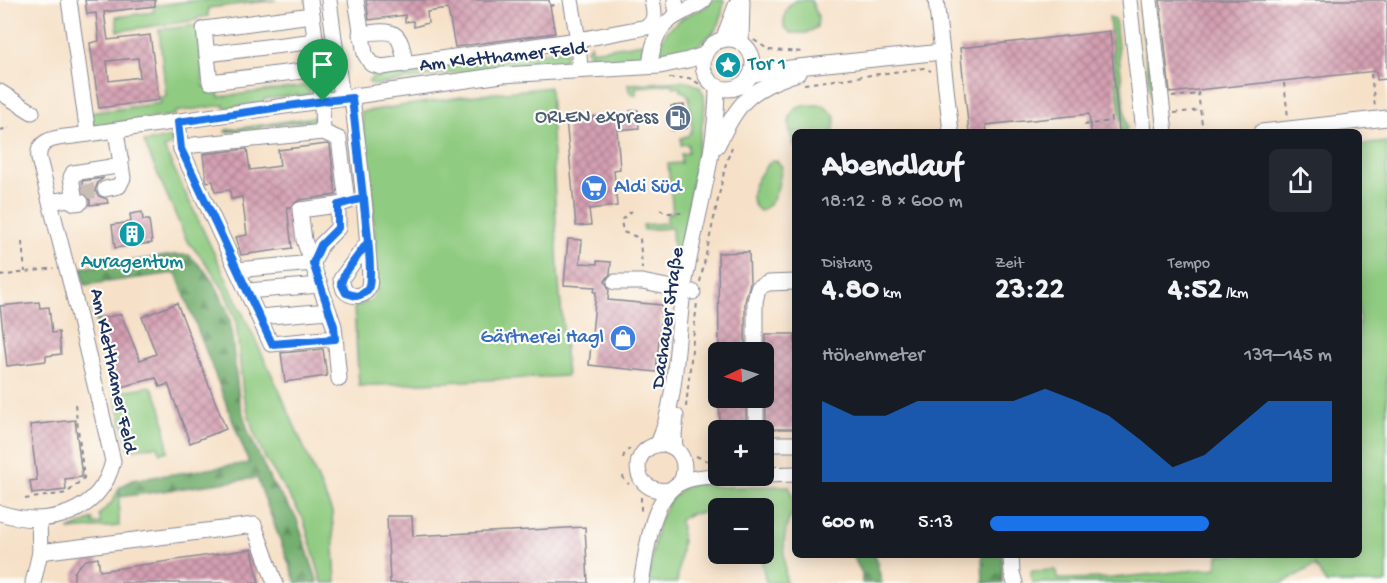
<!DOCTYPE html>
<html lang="de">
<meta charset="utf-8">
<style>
:root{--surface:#171b24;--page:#242831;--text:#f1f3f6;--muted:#9ea1a6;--accent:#1a73e8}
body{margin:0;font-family:"Gochi Hand",sans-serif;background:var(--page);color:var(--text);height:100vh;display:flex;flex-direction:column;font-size:22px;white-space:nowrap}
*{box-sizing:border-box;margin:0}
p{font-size:20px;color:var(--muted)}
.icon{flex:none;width:33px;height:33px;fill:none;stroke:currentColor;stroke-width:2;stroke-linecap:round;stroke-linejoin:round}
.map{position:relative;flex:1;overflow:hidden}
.sheet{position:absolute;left:792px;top:129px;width:570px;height:429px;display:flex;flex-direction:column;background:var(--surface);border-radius:9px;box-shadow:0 3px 15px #0003}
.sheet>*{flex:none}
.needle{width:39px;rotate:266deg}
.fabs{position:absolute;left:708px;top:342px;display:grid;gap:12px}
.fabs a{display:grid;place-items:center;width:66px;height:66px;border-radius:9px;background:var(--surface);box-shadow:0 3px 15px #0003;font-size:30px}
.pin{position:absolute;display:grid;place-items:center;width:51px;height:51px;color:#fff;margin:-62px -26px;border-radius:50% 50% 50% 0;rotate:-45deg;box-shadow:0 0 6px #0007}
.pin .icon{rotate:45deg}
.round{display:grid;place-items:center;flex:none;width:63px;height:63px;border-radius:9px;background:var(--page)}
.headline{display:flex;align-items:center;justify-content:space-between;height:102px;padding:0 30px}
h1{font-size:33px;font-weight:700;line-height:45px}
.stats{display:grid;grid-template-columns:repeat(3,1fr);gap:9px;height:102px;padding:6px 30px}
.stats div{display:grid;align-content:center}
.stats b{font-size:30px;font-weight:700}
.stats small{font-size:16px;font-weight:400}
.stats p{font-size:16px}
.chart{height:168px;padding:12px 30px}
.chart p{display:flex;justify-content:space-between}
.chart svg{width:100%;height:108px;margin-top:6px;fill:var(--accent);opacity:.7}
ul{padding:0 30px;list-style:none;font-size:20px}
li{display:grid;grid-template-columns:96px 72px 1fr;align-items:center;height:45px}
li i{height:15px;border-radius:8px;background:var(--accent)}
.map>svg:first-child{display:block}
</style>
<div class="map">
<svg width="1387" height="583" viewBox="0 0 1387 583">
<defs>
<pattern id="forest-firs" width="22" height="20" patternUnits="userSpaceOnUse" patternTransform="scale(1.5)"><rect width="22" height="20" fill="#73af6e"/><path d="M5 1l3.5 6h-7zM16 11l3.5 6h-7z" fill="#5e8f5e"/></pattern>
<pattern id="building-cross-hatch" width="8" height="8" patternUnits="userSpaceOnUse" patternTransform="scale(1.5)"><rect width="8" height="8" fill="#d49fb1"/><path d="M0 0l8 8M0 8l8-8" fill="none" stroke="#ab8293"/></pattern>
</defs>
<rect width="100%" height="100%" fill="#fdfcf7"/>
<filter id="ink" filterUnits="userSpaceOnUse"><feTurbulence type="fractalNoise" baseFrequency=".0167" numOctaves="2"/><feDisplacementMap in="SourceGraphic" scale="12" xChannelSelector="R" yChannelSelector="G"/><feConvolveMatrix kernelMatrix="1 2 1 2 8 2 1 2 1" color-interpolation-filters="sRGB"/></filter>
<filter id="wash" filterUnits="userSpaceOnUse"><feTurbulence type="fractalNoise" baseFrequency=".008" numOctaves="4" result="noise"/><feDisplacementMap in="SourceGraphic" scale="24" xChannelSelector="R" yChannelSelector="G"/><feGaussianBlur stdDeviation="1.35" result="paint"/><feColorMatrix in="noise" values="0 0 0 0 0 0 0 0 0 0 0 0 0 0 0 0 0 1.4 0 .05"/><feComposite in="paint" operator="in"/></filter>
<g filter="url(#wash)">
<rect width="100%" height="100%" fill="#f6e1c8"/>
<!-- grass -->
<g fill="#8fcb80" stroke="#557d6f" stroke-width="1.5">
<path d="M198,0H276L208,8V16L197,18V20L118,31L116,17L154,12L153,6Z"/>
<path d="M712,0H724C721,18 722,26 707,38C700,44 696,48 687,50L685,55L670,57L661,52C658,38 672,25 684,17C695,9 704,13 712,0Z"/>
<path d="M796,0H811L818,17L817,27L807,33H791L784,27C784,14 785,7 796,0Z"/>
<path d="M1144,6L1155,106L1152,107L1153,117L1140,10Z"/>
<path d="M1109,17L1115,20L1127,128L1125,132H1120L1122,130Z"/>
<path d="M197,25L204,87L217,85L219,97L310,85V94L299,98L298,95L264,99L263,103L224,108V105L175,112V115L95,126L92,124L90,113L161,103L160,97L166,96L159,30Z"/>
<path d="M643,43L642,60L597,61C591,58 588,56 587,49L591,44L592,51Z"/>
<path d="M561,50L568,52L563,61L557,64L528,65L437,75L375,85L368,82L373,77Z"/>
<path d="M687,81L700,87L704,95L705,107L677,276L668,277L666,271L674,269L672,228L644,230L643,225L667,223V213H673L668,164L681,163V154L688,153V144L681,145V138L689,135L692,129L689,97L686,93L681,91L680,87H673L672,84L636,87V95H633L629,91L628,84Z"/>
<path d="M550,87L558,271L567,376L359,386L354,307L372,300L377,287L372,196L361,112L468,96Z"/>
<path d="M823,105L835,116L834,132H795V148C789,135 783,110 803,106C809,105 816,105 823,105Z"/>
<path d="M315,117L314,126L308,129L307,121L259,127L260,135L252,129L225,132L226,130Z"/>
<path d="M174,137L170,146L164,148L279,390L332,512L336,583H322L303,518L265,458L253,430L243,394L236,320L224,290L209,267L186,239L144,142Z"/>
<path d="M1387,142V583H1326L1315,565L1282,583H1032L1031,571L1056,570L1057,579L1112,578L1217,568L1218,555H1359V145Z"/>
<path d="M772,160L777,161L782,167C778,185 778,202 760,211C741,197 760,173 772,160Z"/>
<path d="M96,309L117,392L150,386C164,402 165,430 168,451L160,453L158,446L129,450L93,310Z"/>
<path d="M695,483L721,487L789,486L795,504V511C779,528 785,561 786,583L766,582L760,554H764V508H718V511L690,514L680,520L682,540L677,583H648C654,549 655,495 695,483Z"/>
<path d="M119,488V526L68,530L93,519V524L101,523L99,515L113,501Z"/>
</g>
<!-- forest -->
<g fill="url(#forest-firs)" stroke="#476f66" stroke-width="1.5">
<path d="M174,255H189L205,271L217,288L226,308L230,321L239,400L248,431L271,482L296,517L318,583H296L257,478L120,497L119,488L132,480L249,463L176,273L85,285L81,268Z"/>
<path d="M852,555H875L882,583H862V573Z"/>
<path d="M982,555H1002V583H983Z"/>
</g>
<g id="blocks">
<!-- building -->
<g fill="url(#building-cross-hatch)" fill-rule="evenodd">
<path d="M85,0H155V6L104,12L108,40L150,35L159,100L99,108L90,43L99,41L96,13L87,14ZM138,58L140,77L109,81L107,61Z"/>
<path d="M366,0H549L555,33L455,47L448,9L427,12L428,23L414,27L413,21L405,22V15L369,20Z"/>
<path d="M1160,0H1387V79L1377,80L1376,71L1170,93Z"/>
<path d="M1110,31L1119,132H1091L1089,114L986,125L987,132H969L960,48Z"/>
<path d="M684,105L687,128L673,130L671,106Z"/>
<path d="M638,110L639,128L617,130L620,169L614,170L617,206L589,209L591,225L576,226L566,119L630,114V111Z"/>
<path d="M327,144L330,146L336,195L299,200L291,207H287L292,248L241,255L236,237L247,235L242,197L231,199L230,190L215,192L213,181L207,182L206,179L203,154L247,149L250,170L280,166L278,150Z"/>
<path d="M104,178L98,182L95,190L98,196L107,199L108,203L90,205V200L84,193L82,181Z"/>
<path d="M142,212L143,220H149L152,243L115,248L112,225L131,222L130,214Z"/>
<path d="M568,239L582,240L580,263L597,264V261L611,262L610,274L605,281L609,289L608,300L662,305L656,372L589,365L596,292H594L595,287L564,285Z"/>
<path d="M749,252L750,283L745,302V352H719L718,253Z"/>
<path d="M39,302L40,308L49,307L52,333L59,332L61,354L46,356V361L7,366L0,306Z"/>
<path d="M177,303L226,429L190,443L168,384L160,387L156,378L117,388L99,319L121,314L140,360L156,354L142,317Z"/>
<path d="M765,334H795V429H766Z"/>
<path d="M323,349L327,376L285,382L281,353Z"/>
<path d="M719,398H746V427H720Z"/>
<path d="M75,420L82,477L65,479L66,490L32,494L30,481L37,480L30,425Z"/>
<path d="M387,516H412L413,536L585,527L588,583H390Z"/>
<path d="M252,549L259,583H74V573L78,567L86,560L98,558L100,571Z"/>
</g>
</g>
</g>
<g filter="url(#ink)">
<use href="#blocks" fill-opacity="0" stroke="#888893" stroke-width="1.5"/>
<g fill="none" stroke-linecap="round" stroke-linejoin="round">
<!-- minor-tunnel -->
<path stroke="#cabdb3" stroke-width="15" stroke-dasharray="15 8" stroke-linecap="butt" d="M80,193L105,189"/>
<defs>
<g id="minor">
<path d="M69,0L88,134"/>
<path d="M329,0L342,99"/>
<path d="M356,0L365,54L371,64L382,67L578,40L571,0"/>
<path d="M675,0L677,15"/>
<path d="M936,0L951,132"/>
<path d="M1129,0L1144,132"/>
<path d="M1150,0L1165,132"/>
<path d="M312,15L204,29L210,82L319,69"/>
<path d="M360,34C394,29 401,29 405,65"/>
<circle cx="728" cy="64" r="25"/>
<path d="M723,40L737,3"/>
<path d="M741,43L742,0"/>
<path d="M207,54L316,41"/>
<path d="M650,66C653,39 658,24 683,12C691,8 699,5 704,0"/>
<path d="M580,70L578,40L647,27C657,20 654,10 652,0"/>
<path d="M751,75L768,71L798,67L942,52"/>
<path d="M0,92L32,112"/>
<path d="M352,98C358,149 366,201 368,253C369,263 371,276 369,286C365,298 351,298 344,290L341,279L368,242"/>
<path d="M178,122L181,149L237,270L313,263L321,245L338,228V205L347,202L339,139L323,132L321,83L310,0"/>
<path d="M1261,132L1387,118"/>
<path d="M717,146C740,100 748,90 798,73"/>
<path d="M181,149L194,145L323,132"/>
<path d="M105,189L119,186L123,178L116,131"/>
<path d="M74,194L71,177L73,173L117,166L121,161"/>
<path d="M50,202L68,199L75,203L81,202"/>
<path d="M338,205L300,210L304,240L334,326L339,379"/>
<path d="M237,270L271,344L335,338"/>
<path d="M615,282H642L693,292"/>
<path d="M247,291L320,285"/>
<path d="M259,317L328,311"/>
<path d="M755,352V302L758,288L768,283L795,282"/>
<path d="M756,398V430"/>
<path d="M658,444C678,399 676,335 684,286C695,220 717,154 717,87"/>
<path d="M764,444H795"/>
<path d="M675,448L674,435L676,416"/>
<path d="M764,475L795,474"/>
<path d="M670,490C630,496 627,444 664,444C683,448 688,465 681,482"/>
<path d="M0,513C47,528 101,514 113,461L76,304L39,159C36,138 58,138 74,136L502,75L660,66L688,60L704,55"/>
<path d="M40,552L254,525L275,583"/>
<path d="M1011,555L1012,573L1015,583"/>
<path d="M33,583L40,552L39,520"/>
<path d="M641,583C647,553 650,496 682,482C697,475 721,476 738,476"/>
</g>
</defs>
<!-- minor casing -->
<use href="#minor" stroke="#888893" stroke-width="17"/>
<!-- path -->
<g stroke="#888893" stroke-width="2" stroke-dasharray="4.5 4.5" stroke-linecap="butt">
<path d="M550,6L559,4"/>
<path d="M754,40L769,50L805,52"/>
<path d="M1371,74L1375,107"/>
<path d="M669,78H689L703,86"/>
<path d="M1284,83L1288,117"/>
<path d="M804,84L924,68L931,71"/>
<path d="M1198,92L1203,132"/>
<path d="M1172,97L1198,94"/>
<path d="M1174,113L1200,110"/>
<path d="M1084,125L1111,121L1110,112"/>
<path d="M0,130L9,128"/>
<path d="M660,209L666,213H685"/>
<path d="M632,211L621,220L623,232L640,238L642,269"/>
<path d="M22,242L25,272"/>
<path d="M0,276L54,268"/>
<path d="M700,282L726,163L732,147"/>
<path d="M686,407L697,302"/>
<path d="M696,456L713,463"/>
<path d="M623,458L625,452L630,449"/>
<path d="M623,476L625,482L629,484"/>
<path d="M641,497V515"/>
<path d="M25,499L67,493L84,478L75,404"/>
</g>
<!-- minor -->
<use href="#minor" stroke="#fff" stroke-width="15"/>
</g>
</g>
<g fill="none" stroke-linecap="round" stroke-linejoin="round" filter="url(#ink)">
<defs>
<path id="route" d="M323,101L178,122L181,149L272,344L335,339L334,326L313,263L321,245L338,228V205L364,198C365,214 374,277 368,289C365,293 361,295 356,296L346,293L341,283L345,273L368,242L352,98L323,101"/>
</defs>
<!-- route casing -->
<use href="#route" stroke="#fff" stroke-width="12"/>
<!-- route -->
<use href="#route" stroke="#1a73e8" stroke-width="8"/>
</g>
<!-- icons -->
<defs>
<symbol id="sight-disc" viewBox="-11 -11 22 22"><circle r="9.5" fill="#0f9aa8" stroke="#fdfcf7"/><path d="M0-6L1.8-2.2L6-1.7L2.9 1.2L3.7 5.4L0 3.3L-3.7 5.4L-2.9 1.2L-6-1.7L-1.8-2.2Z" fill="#fff"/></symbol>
<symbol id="fuel-disc" viewBox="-11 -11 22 22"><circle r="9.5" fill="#5c6f8a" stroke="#fdfcf7"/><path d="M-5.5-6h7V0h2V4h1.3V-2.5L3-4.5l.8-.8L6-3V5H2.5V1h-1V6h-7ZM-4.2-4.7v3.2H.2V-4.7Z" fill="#fff"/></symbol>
<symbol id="supermarket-disc" viewBox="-11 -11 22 22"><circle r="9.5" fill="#3f7fe0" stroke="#fdfcf7"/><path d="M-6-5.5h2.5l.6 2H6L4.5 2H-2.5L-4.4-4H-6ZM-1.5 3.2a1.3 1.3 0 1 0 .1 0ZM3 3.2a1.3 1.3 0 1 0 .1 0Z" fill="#fff"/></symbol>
<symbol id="building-disc" viewBox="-11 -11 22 22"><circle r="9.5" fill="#0f9aa8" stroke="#fdfcf7"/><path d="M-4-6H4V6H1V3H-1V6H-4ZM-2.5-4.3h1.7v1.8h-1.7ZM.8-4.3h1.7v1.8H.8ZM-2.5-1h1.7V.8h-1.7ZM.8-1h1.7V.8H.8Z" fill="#fff"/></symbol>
<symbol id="shop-disc" viewBox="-11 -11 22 22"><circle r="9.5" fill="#3f7fe0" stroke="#fdfcf7"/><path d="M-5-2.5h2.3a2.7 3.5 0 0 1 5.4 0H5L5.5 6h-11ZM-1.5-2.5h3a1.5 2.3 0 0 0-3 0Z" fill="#fff"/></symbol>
</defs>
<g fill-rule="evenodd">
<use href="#sight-disc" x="713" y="50" width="30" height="30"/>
<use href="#fuel-disc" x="663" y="103" width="30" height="30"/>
<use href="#supermarket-disc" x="579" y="173" width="30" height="30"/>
<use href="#building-disc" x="117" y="219" width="30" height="30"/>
<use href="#shop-disc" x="608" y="323" width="30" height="30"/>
</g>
<g text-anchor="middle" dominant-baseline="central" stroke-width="4.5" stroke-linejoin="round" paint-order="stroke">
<!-- street labels -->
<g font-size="20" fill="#1b2f5e" stroke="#fdfcf7">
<text transform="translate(503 58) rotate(-6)">Am Kletthamer Feld</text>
<text transform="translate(669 318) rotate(-82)">Dachauer Straße</text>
<text transform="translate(112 371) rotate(78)">Am Kletthamer Feld</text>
</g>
<!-- culture labels -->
<g font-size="20" fill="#0d838f" stroke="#fdfcf7" text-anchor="start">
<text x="748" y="65">Tor 1</text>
<text x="132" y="263" text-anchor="middle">Auragentum</text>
</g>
<!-- service labels -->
<g font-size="20" fill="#4e5e75" stroke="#fdfcf7" text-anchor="end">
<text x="658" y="118">ORLEN express</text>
</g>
<!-- shop labels -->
<g font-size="20" fill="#366cbe" stroke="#fdfcf7" text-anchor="start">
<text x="614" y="188">Aldi Süd</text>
<text x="604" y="338" text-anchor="end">Gärtnerei Hagl</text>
</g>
</g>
</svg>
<div class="fabs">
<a><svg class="needle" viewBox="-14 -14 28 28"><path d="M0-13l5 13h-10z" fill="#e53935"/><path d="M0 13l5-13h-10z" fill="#9ea1a6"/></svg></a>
<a>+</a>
<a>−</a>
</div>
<div class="pin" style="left:323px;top:101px;background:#1e9e55"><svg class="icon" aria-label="arrive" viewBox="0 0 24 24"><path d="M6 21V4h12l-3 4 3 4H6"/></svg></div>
<section class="sheet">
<div class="headline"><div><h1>Abendlauf</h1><p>18:12 · 8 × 600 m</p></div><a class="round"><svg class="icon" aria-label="share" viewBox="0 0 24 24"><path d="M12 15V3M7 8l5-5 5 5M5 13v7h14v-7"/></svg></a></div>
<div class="stats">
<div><p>Distanz</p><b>4.80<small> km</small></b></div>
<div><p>Zeit</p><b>23:22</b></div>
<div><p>Tempo</p><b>4:52<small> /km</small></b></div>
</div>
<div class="chart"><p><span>Höhenmeter</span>139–145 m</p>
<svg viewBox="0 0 160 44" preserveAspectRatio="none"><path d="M0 44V11L10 17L20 17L30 11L40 11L50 11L60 11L70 6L80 11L90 17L100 27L110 38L120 33L130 22L140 11L150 11L160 11V44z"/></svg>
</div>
<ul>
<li><b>600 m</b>5:13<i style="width:64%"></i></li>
</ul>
</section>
</div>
